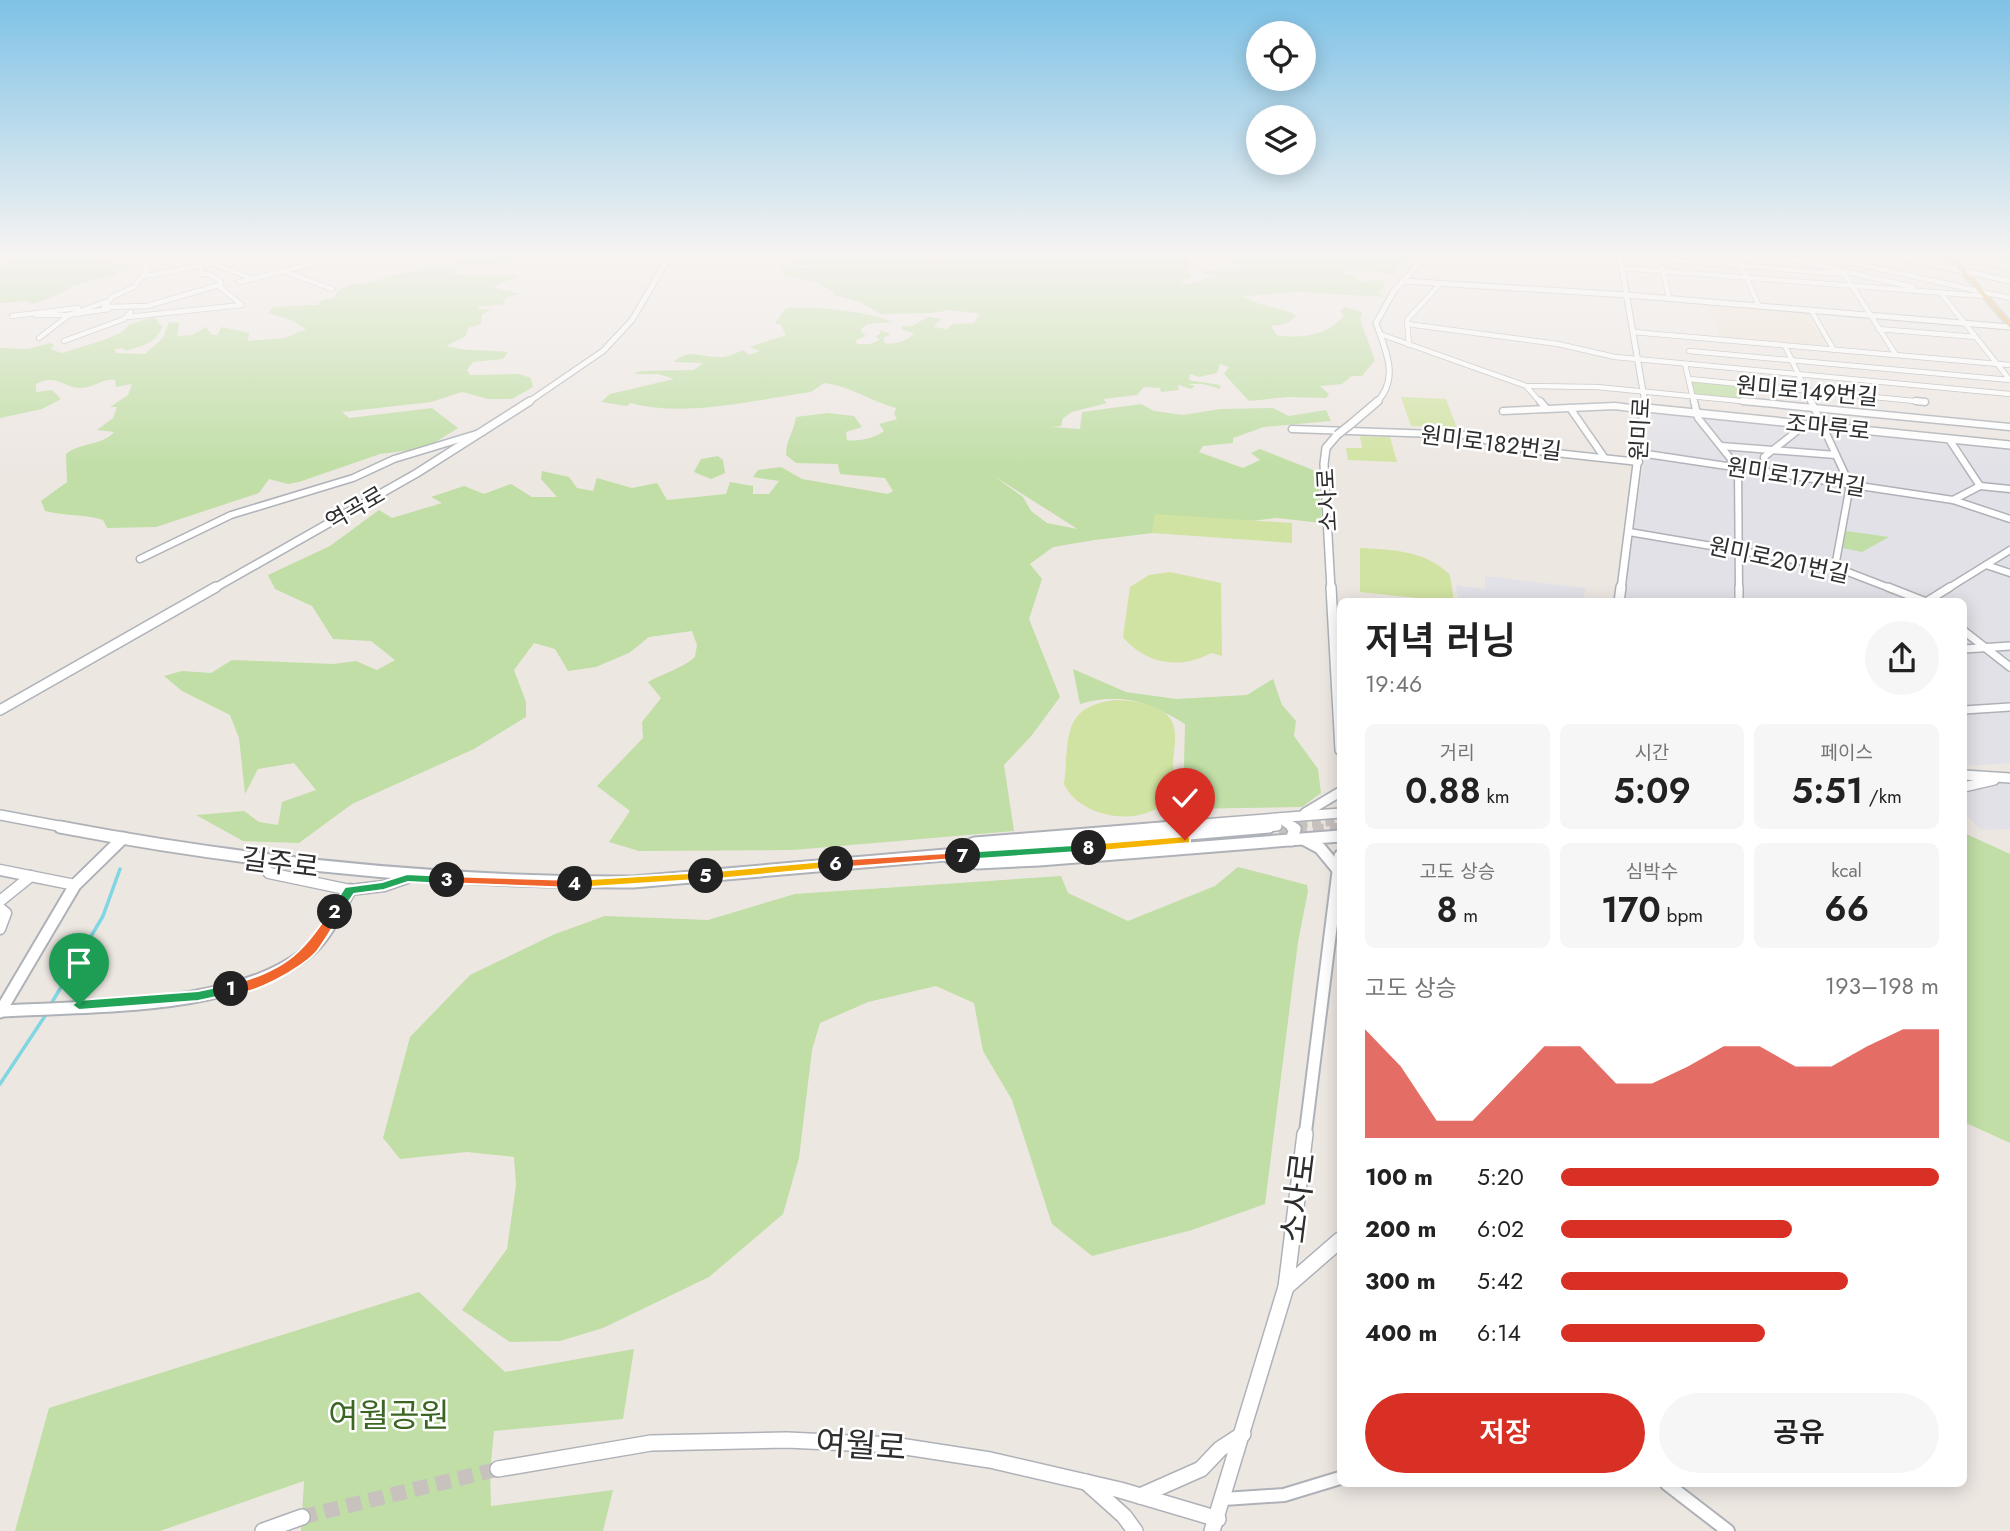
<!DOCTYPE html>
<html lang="ko">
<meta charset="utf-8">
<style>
:root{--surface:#fff;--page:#f6f6f6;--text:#222;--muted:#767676;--accent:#d93025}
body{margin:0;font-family:Jost,"Noto Sans KR",sans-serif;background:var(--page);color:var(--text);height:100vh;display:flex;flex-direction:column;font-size:26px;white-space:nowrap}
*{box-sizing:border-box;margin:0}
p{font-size:23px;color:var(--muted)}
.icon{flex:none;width:38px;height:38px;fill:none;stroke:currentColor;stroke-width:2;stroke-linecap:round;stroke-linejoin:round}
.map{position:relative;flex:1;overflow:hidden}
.side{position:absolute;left:1337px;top:598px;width:630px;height:889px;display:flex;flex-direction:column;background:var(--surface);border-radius:10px;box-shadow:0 4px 18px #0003}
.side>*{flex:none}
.fabs{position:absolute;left:1246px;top:21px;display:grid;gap:14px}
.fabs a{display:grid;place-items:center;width:70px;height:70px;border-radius:50%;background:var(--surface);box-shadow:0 4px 18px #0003;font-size:35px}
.pin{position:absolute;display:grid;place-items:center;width:60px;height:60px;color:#fff;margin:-72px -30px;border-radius:50% 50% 50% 0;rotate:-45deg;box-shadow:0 0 7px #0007}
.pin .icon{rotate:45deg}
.km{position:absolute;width:35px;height:35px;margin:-18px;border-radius:50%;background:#222;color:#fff;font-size:19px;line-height:35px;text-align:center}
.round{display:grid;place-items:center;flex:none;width:74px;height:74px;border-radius:37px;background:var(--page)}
.overview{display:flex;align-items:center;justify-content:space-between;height:119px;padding:0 28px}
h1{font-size:38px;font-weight:600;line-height:52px}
.metrics{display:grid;grid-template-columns:repeat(3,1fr);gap:10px;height:119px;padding:7px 28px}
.metrics div{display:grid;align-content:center;border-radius:10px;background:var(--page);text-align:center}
.metrics b{font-size:35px;font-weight:600}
.metrics small{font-size:19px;font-weight:400}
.metrics p{font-size:19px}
.chart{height:196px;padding:14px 28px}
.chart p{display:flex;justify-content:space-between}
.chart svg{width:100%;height:126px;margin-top:7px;fill:var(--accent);opacity:.7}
.action{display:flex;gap:14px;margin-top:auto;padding:14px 28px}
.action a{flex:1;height:80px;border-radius:42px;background:var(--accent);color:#fff;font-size:28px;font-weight:600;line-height:80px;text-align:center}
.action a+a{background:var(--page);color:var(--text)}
ul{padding:0 28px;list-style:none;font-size:23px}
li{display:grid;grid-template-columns:112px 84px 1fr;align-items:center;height:52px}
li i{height:18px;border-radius:9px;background:var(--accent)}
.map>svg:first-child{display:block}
</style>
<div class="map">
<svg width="2010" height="1531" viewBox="0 0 2010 1531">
<rect width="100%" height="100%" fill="#ede7e2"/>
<!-- industrial -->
<g fill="#e2e1e7">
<path d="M1662,413L2010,448V763L1964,766V602H1622L1651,415Z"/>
<path d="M1485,576L1585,588V591L1583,602H1459L1456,585L1485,589Z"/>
<path d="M2010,774V829L1981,830L1964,813V776Z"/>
</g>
<!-- education -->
<path fill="#ede1d4" d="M1706,303L1808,311L1816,329L1822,330L1834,350L1721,339Z"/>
<!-- green -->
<g fill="#c0dea5" fill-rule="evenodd">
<path d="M12,257H73L128,265L126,269L118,271L117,274L72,286L60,294L34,304L27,301L0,303V265L14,259Z"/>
<path d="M482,257H510L508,262L457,266L455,275L519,276L493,287L520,294L506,298L503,305L479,306V309H492L482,314L481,324L468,328L466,336L446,346C467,352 486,349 508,352L503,359L473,362L467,370L470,375L519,374L531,378L533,387L512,399H488L462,392L431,402L342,412L349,418L432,408L458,428L426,448L380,454L299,482L288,484L269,479L259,493L156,527L107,528L103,520C84,514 65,516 45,511L41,501L67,482L66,454C80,442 102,446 114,432L97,430L113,418L117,407H110L128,395L132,384L116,387L115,380C103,378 93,388 81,388C64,388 55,373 36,384V392L52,390L61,399L42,409L0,418V348L28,349L51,343L54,346L50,349L62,353L104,340L122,332L130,324L154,317L162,327C155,345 142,345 126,351L123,348L115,349V353L145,354L163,338L169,322L179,323L177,336L192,335L206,327L212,335H218L221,327L250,333L247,341L285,338L306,329L291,320L268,313L273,307L317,305L322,300L334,298L339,290L351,284L364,285L390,276Z"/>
<path d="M818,257H904L936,263L953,259L945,257H1191L1187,267L1191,278L1180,281L1188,285L1208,278L1224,277L1203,273L1204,270L1246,269L1251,264L1232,263L1231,257H1411L1397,267V272L1390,274L1351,269L1344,273L1356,277L1359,282L1384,280V287L1378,294L1385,297L1300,292L1243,296C1261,308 1286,308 1297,316L1286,324L1271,326L1277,335C1301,339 1326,336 1344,316L1340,311L1345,307L1362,312L1360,320L1375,360L1362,376H1352L1342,384L1320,386L1329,394L1326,398L1288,397L1249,401L1224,374L1229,367L1220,364L1217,373L1199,377L1190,374L1189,380L1220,385V389L1203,384H1188L1195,386L1191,389L1178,385L1179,390L1161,392L1160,388L1144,387L1137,395L1103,399L1107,403L1072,412L1063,418L1061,426L1052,427L1080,429L1082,412L1141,404L1154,411L1183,415L1220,409L1273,408L1289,416L1326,410L1331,421L1264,427L1233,438V443L1203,446L1199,452L1243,468L1260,460L1251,453L1260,449L1318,472L1322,523L1277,518L1095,540L1053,547L1030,564L1042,579L1029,619L1060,697L1032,735L1004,765L1014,831L793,850L639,851L609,842L630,811L597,786L643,738L642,722L661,698L648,682C664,673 681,669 695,657L697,645L692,631L649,637L629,653L596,667L568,671L555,649L534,643L514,670L526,702V717L474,749L352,804L299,843L243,841L196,815L244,811L259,822L278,825L282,802L316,790L294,763L258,769L245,794L239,738L230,715L182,691L164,676L182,671L211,673L232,660L334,664L356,661L377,670L395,660L371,641L333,639L312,606L275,589L268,575L330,546L379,510L392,518L442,503L431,497L464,486L484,494L511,484L532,497H557L541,479L542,471L569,477L577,488L593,491L597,478L632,488L657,483L667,500L726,494L730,482L753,486V494H769L779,481L753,477L758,470L781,467L802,479L888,494L893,491L885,478L840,474L838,464L796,463L786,455C786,440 794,432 796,417L828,413L854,416L862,427L846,432L847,440C858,442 875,438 884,431L879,424L897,419L894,414L896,408C870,401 850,386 824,383L811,392C753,400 688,418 630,403L627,406L601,402L610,394L674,379L658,374H633L640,371L694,370L703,363L674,362C689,347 705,359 722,357C729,357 736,353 743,350L749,355L760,351L750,347L786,335L781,325L775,323L786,308C816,306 866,311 893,322L867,324L860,330L866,336L856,340L857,344H870L880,340L876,337L881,333L879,330L891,334L883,338L885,343C896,345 906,341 914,334L902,329V326H912L928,317L942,319L933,327L947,329L953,324L974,323L980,314L950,310L932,313L881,314L858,301L833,295V291L817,283L783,275L780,269L781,265C792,266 801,272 812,266L783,262L821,260ZM994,476L1076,528L1077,529L1047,523L1031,511L1023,497Z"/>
<path d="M1689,379L1749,385L1754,402L1693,396Z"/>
<path d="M718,456L723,460L725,473L711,479L694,472L701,459Z"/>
<path d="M1846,531L1889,537L1862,552L1843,548Z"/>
<path d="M1073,669L1126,692L1176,699L1247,695L1273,679L1282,705L1296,721L1294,736L1318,769L1321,793L1302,807L1183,809L1185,724C1149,702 1122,692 1080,704Z"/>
<path d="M1964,833L2010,854V1143L1964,1122Z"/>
<path d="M1238,867L1307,885L1308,891L1298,942L1265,1204L1192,1230L1092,1256L1052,1224L1012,1100L983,1051L974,1003L936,986L868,1002L820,1023L812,1050L799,1158L783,1214L709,1277L603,1328L560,1341L510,1342L462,1310L507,1249L516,1185L514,1157L467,1152L400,1159L383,1138L410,1037L470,975L555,934L605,916L708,920L795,894L1061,876L1068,893L1128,921L1215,886Z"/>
<path d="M419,1292L505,1372L634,1349L623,1419L494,1431L490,1472L491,1506L613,1490L603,1531H301L304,1481L160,1531H15L49,1408Z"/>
</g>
<!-- pitch -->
<g fill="#d1e3a2">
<path d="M1401,397L1446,399L1457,428L1411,426Z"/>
<path d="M1360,436L1390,437L1397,462L1348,460L1346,448H1362Z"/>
<path d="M1155,514L1292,523V543L1152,533Z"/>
<path d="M1360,548C1393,550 1425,550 1450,575L1454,602L1360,592Z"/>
<path d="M1170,572L1221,583L1222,656L1211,653C1180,670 1145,664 1123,637L1130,587L1149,575Z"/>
<path d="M1115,700C1134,701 1168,703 1174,727C1177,738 1173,754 1173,765C1173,777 1175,791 1166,801C1141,828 1079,818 1064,784C1070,739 1060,707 1115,700Z"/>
</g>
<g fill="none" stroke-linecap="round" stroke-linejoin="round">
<!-- stream -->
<g stroke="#81d6e3" stroke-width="3.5">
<path d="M51,1004L103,916L120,869"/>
<path d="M0,1084L47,1013"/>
</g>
<!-- tertiary-tunnel-far2 -->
<g stroke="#c7c2be" stroke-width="9" stroke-dasharray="9 4.5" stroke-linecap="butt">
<path d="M1285,825L1340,821"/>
<path d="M1334,828H1340"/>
</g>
<!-- tertiary-tunnel-far1 -->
<path stroke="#c7c2be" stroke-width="11" stroke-dasharray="11 6" stroke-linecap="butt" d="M1279,832L1340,828"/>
<!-- tertiary-tunnel -->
<path stroke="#c7c2be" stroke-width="15" stroke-dasharray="15 8" stroke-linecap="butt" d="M302,1517L498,1469"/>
<defs>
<g id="minor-far4">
<path d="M141,257L147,270L134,287L112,297L104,307L147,306L219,285"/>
<path d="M1782,257L1913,287"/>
<path d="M1827,257L2010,298"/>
<path d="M1962,257L2010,267"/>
<path d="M335,258L354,263"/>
<path d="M1660,259L1843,274"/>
<path d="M1738,259L1759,306"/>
<path d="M217,265L253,279"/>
<path d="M1662,267L1669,298"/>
<path d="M1622,268L1984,296"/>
<path d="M1842,270L1896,355"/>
<path d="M283,271L332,289"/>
<path d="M141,277L244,257"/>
<path d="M239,282L341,257"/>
<path d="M1940,292L2010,380"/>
<path d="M1811,310L1834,350"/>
<path d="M36,315H67L109,309"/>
<path d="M12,316L78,308"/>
<path d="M128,317L242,305L220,287L221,282L209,274H200L202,268"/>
<path d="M1407,324L1558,344L1615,357L2010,394"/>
<path d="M1878,329L1976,337"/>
<path d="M1633,332L2010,365"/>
<path d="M1380,334L1526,386L1597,387L1761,403"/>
<path d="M39,338L69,315L105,302"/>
<path d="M64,341L124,319L131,312"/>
<path d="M1409,345L1407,320L1441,283"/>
<path d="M1785,346L1812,403"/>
<path d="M1689,351L2010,380"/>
<path d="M1685,364L1694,403"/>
<path d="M1689,379L1925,402"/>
<path d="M1526,386L1541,403"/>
</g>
<g id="minor-far3">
<path d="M1540,401L1547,409"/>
<path d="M1694,401L1698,418L1738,468L1739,589"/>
<path d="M1743,401L2010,427"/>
<path d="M1811,401L1850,485L1835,567"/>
<path d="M1916,401L1925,402"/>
<path d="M1570,408L1604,457"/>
<path d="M1503,411L1615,406L1646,410"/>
<path d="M1292,429L1464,435L1528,450L1639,462"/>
<path d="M1949,439L1980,486"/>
<path d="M1721,446L1836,455"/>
<path d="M1640,453L1953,500L2010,519"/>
<path d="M1765,472L1764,457L1797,431L1795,424"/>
<path d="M1980,486L2010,489"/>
<path d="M1953,500L1980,486"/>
<path d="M1629,532L1835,567L1892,589"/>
<path d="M140,559L231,515L353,478L394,459L483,432"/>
<path d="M1986,565L2010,573"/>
<path d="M1947,589L2010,550"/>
</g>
<g id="minor-far2">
<path d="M1739,587V602"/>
<path d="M1888,587L1926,602"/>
<path d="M1926,602L1950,587"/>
<path d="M1964,631L2010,667"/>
<path d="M1964,649L2010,646"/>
<path d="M1964,710L2010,707"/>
</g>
<g id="minor-far1">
<path d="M257,860L269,873L350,890L384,886L407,878"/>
<path d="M0,870L75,885"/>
<path d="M0,901L31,876"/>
<path d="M0,908L6,913L0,929"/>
</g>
<g id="minor">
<path d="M1667,1484L1728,1531"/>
<path d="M1224,1499L1284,1495L1340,1478"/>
</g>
<g id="tertiary-far4">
<path d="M1620,257L1645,403"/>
<path d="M1899,257L2010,281"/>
<path d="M2003,257L2010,258"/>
<path d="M1402,281L1627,295L2010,327"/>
<path d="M527,403L603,351L632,320L669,257"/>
<path d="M1376,403C1400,379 1386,351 1376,323L1394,291L1425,257"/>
</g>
<g id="tertiary-far3">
<path d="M1646,408L2010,445"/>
<path d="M1351,424L1378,401"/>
<path d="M213,589L417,473L530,401"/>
<path d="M1331,589L1324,464L1326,448L1337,435"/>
<path d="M1621,589L1645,401"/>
</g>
<g id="tertiary-far2">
<path d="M1331,587L1340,750"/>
<path d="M1619,602L1621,587"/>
<path d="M0,710L216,587"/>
<path d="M1964,775L2010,778"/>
<path d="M1964,787L1994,780"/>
<path d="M1305,813L1340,792"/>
<path d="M0,815L69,828"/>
<path d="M1280,818L1294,828"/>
<path d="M1152,828L1340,813"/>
<path d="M1249,828L1277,826"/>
</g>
<g id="tertiary-far1">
<path d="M60,827C250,863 440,883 633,882L1269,827"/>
<path d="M1291,840L1295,829L1292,827"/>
<path d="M1305,840L1320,848L1339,871"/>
<path d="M956,850L975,843L1174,827"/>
<path d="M950,858L977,863L1039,860L1340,836"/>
<path d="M0,1011C88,1006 245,1011 312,948C328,933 338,909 350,890"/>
<path d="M0,1012L75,885L123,838"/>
<path d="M1305,1136L1340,856"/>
</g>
<g id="tertiary">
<path d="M1286,1287L1340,1240"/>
<path d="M498,1469L651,1443L787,1440L893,1445L990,1460L1120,1490L1218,1519"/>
<path d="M1086,1482L1124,1516L1135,1531"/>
<path d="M1140,1496L1201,1469L1220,1449L1243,1434"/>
<path d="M263,1531L302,1517"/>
<path d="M1212,1531L1286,1287L1305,1134"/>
</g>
<path id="primary" d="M1948,257H1954L2010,322V328Z"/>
</defs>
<!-- minor-far4 casing -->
<use href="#minor-far4" stroke="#aeb2b8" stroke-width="6"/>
<!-- minor-far3 casing -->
<use href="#minor-far3" stroke="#aeb2b8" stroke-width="9"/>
<!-- minor-far2 casing -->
<use href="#minor-far2" stroke="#aeb2b8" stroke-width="10"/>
<!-- minor-far1 casing -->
<use href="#minor-far1" stroke="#aeb2b8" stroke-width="13"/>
<!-- minor casing -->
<use href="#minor" stroke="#aeb2b8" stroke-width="16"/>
<!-- tertiary-far4 casing -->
<use href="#tertiary-far4" stroke="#aeb2b8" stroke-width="7"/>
<!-- tertiary-far3 casing -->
<use href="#tertiary-far3" stroke="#aeb2b8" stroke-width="10"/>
<!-- tertiary-far2 casing -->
<use href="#tertiary-far2" stroke="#aeb2b8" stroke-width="12"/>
<!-- tertiary-far1 casing -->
<use href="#tertiary-far1" stroke="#aeb2b8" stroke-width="15"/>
<!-- tertiary casing -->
<use href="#tertiary" stroke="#aeb2b8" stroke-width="18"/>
<!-- primary casing -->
<use href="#primary" stroke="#c4c4c4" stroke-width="4"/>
<!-- minor-far4 -->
<use href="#minor-far4" stroke="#fff" stroke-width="4.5"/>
<!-- minor-far3 -->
<use href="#minor-far3" stroke="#fff" stroke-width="6"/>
<!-- minor-far2 -->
<use href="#minor-far2" stroke="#fff" stroke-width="7"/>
<!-- minor-far1 -->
<use href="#minor-far1" stroke="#fff" stroke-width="10"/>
<!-- minor -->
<use href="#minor" stroke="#fff" stroke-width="12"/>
<!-- tertiary-far4 -->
<use href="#tertiary-far4" stroke="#fff" stroke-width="5"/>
<!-- tertiary-far3 -->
<use href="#tertiary-far3" stroke="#fff" stroke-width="7"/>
<!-- tertiary-far2 -->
<use href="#tertiary-far2" stroke="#fff" stroke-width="9"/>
<!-- tertiary-far1 -->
<use href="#tertiary-far1" stroke="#fff" stroke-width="11"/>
<!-- tertiary -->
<use href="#tertiary" stroke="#fff" stroke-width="15"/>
<!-- primary -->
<use href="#primary" fill="#e3b971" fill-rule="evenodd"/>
<defs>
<path id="tertiary-bridge" d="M1337,435L1351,424"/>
</defs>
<!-- tertiary-bridge casing -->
<use href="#tertiary-bridge" stroke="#aeb2b8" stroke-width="10" stroke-linecap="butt"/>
<!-- tertiary-bridge -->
<use href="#tertiary-bridge" stroke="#fff" stroke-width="7"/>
</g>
<!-- sky -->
<linearGradient id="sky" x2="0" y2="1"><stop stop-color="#7fc2e6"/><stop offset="0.54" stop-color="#f7f4f2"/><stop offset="1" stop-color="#f7f4f2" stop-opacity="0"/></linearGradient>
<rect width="2010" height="472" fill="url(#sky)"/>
<!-- split-1 -->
<path fill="#22a559" stroke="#fff" stroke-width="2" d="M231,984L236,986V993L198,1001L79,1010L72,1005L79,1000L198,991Z"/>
<!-- split-2 -->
<path fill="#f0652b" stroke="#fff" stroke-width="2" d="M335,908L342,912C334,925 327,938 318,950C304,968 249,999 226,993V986C282,970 299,959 331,909Z"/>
<!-- split-3 -->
<path fill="#22a559" stroke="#fff" stroke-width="2" d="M407,874L447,876L453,880L447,884L408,882L384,890L354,894L340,915H331L329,912L345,887L382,882Z"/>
<!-- split-4 -->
<path fill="#f0652b" stroke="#fff" stroke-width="2" d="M447,876L575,880L581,884L575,888L442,883V877Z"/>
<!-- split-5 -->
<path fill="#f5b400" stroke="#fff" stroke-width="2" d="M706,872L711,873V879L575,888L569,884L575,880Z"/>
<!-- split-6 -->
<path fill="#f5b400" stroke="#fff" stroke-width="2" d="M836,860L841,862V867L706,880L700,876L706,872Z"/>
<!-- split-7 -->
<path fill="#f0652b" stroke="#fff" stroke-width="2" d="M963,852L970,856L968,858L836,868L830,864L836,860Z"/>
<!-- split-8 -->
<path fill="#22a559" stroke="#fff" stroke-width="2" d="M1089,844L1095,848L1093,851L963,860L957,856L963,852Z"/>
<!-- split-9 -->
<path fill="#f5b400" stroke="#fff" stroke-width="2" d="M1185,836L1190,837V843L1089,852L1083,848L1089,844Z"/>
<g text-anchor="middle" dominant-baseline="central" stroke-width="5" stroke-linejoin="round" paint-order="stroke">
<!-- far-street labels -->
<g font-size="23" fill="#2e2e2e" stroke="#fff">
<text transform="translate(1807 391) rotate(5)">원미로149번길</text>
<text transform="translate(1828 427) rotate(6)">조마루로</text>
<text transform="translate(1640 429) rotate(-87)">원미로</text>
<text transform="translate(1491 443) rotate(7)">원미로182번길</text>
<text transform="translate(1796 477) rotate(9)">원미로177번길</text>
<text transform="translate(1327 500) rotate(-93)">소사로</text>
<text transform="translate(355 508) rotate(-30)">역곡로</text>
<text transform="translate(1779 560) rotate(12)">원미로201번길</text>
</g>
<!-- street labels -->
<g font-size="28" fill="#2e2e2e" stroke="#fff">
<text transform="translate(280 863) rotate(7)">길주로</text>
</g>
<!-- near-street labels -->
<g font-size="33" fill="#2e2e2e" stroke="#fff">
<text transform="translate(1298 1198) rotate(-83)">소사로</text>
<text transform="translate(861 1445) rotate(4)">여월로</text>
</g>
<!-- near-park labels -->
<g font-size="33" fill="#3a6523" stroke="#fff">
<text x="389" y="1415">여월공원</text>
</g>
</g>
</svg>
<div class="fabs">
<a><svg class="icon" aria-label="locate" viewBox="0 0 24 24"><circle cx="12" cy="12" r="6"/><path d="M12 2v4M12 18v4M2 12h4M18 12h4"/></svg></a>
<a><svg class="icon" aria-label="layers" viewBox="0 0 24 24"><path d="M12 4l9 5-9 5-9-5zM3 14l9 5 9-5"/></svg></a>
</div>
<div class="pin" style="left:79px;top:1005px;background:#1e9e55"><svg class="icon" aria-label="arrive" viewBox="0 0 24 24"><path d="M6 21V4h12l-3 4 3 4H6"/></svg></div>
<div class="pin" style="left:1185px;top:840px;background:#d93025"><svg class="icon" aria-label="check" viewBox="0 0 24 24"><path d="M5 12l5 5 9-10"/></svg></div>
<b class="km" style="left:231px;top:989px">1</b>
<b class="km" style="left:335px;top:912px">2</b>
<b class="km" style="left:447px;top:880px">3</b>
<b class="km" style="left:575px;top:884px">4</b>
<b class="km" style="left:706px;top:876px">5</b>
<b class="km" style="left:836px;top:864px">6</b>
<b class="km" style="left:963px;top:856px">7</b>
<b class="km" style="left:1089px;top:848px">8</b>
<section class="side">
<div class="overview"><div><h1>저녁 러닝</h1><p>19:46</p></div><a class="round"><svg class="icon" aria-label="share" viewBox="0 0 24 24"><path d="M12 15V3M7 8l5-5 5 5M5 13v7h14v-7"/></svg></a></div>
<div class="metrics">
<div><p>거리</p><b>0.88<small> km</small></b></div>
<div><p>시간</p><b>5:09</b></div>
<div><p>페이스</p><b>5:51<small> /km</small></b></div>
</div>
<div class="metrics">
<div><p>고도 상승</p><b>8<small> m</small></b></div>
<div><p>심박수</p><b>170<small> bpm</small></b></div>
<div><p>kcal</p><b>66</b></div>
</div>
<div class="chart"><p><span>고도 상승</span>193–198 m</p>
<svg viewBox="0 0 160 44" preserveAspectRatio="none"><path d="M0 44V6L10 19L20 38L30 38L40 25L50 12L60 12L70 25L80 25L90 19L100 12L110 12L120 19L130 19L140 12L150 6L160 6V44z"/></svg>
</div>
<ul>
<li><b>100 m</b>5:20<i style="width:100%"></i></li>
<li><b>200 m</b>6:02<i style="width:61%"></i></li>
<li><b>300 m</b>5:42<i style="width:76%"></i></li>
<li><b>400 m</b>6:14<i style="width:54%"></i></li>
</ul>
<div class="action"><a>저장</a><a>공유</a></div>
</section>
</div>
